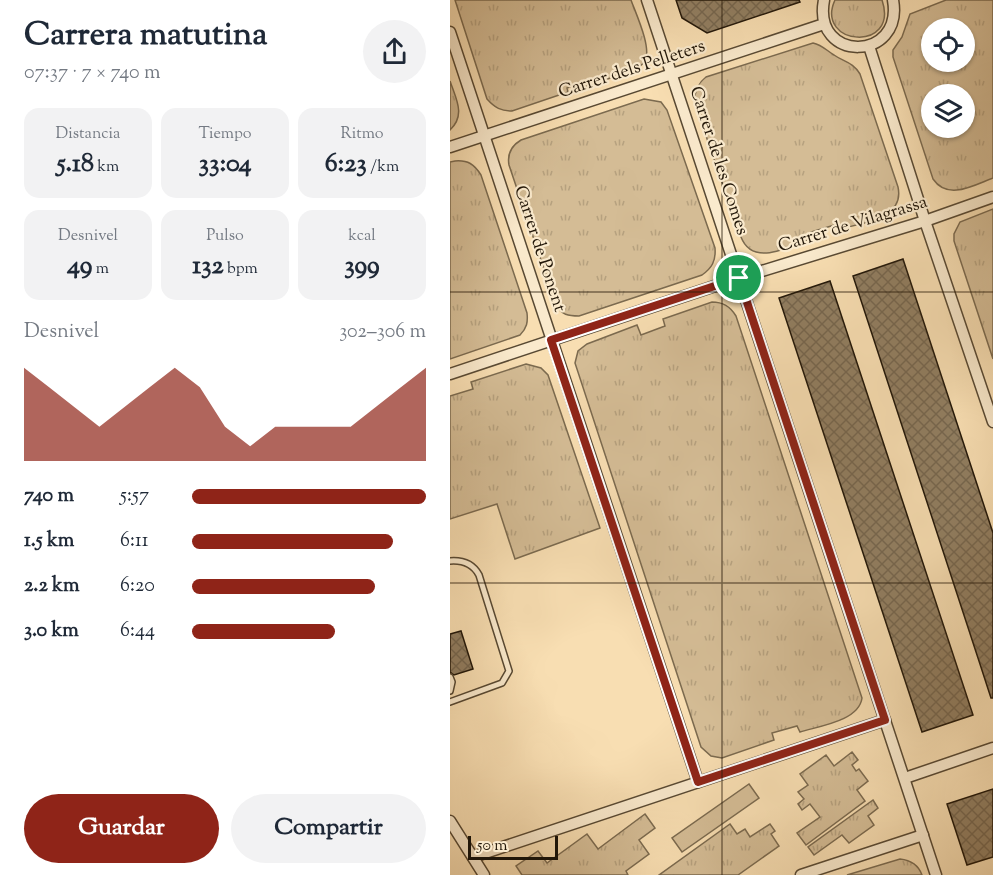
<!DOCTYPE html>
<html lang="es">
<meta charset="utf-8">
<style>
:root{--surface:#fff;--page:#f2f2f3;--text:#1f2937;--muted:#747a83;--accent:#8f2418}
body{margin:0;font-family:"Sorts Mill Goudy",serif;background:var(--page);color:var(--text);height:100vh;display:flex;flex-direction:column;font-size:22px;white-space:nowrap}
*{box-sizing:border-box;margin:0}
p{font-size:20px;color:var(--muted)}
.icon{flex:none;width:33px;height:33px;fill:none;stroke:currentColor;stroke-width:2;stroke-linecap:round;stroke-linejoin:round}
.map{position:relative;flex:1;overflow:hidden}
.details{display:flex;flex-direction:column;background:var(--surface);width:450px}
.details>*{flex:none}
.fabs{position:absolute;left:471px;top:18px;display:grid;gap:12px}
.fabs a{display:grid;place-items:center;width:54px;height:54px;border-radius:50%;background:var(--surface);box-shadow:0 2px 4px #0004;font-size:30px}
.scale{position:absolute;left:18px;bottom:15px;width:90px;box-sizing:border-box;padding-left:6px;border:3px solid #221709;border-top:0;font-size:16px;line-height:21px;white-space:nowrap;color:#221709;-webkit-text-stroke:4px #faeacd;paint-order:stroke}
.pin{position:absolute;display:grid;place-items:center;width:51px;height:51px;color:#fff;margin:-26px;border:3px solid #fff;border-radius:50%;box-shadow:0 2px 6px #0007}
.round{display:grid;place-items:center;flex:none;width:63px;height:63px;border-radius:32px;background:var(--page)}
.head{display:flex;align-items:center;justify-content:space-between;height:102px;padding:0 24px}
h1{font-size:33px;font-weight:700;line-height:45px}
.figures{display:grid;grid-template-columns:repeat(3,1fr);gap:9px;height:102px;padding:6px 24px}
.figures div{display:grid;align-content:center;border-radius:15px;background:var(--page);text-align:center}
.figures b{font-size:26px;font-weight:700}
.figures small{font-size:16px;font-weight:400}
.figures p{font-size:16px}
.chart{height:168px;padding:12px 24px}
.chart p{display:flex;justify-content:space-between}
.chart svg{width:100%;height:108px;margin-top:6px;fill:var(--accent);opacity:.7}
.cta{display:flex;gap:12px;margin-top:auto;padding:12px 24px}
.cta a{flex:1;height:69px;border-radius:36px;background:var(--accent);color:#fff;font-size:24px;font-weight:700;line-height:69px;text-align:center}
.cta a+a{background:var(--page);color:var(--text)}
ul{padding:0 24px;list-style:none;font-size:20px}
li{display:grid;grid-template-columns:96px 72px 1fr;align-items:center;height:45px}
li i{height:15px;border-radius:8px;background:var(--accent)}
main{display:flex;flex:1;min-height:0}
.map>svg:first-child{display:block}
</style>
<main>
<section class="details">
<div class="head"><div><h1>Carrera matutina</h1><p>07:37 · 7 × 740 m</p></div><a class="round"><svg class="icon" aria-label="share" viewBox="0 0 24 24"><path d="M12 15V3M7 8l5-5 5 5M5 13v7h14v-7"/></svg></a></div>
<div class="figures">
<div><p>Distancia</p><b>5.18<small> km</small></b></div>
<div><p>Tiempo</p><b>33:04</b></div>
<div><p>Ritmo</p><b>6:23<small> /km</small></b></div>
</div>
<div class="figures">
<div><p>Desnivel</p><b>49<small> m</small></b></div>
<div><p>Pulso</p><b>132<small> bpm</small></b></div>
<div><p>kcal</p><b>399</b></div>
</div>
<div class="chart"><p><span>Desnivel</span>302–306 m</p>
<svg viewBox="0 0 160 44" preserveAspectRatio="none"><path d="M0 44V6L10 14L20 22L30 30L40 22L50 14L60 6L70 14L80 30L90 38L100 30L110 30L120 30L130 30L140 22L150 14L160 6V44z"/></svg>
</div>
<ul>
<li><b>740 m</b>5:57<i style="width:100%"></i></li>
<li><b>1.5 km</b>6:11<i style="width:86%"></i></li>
<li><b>2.2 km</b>6:20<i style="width:78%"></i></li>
<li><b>3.0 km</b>6:44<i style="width:61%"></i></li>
</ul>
<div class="cta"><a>Guardar</a><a>Compartir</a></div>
</section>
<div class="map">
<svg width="543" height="875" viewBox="0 0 543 875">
<defs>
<pattern id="grass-tufts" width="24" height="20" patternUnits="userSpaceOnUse" patternTransform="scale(1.5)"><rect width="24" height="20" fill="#d4bc95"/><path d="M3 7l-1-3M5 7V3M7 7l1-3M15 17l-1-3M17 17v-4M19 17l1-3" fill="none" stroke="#b6a17f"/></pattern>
<pattern id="building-cross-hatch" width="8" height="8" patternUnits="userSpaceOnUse" patternTransform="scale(1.5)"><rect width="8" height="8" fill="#917e61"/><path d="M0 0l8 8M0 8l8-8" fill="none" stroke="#76664e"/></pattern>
</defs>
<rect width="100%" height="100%" fill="#f8deb2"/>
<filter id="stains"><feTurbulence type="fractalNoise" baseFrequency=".00333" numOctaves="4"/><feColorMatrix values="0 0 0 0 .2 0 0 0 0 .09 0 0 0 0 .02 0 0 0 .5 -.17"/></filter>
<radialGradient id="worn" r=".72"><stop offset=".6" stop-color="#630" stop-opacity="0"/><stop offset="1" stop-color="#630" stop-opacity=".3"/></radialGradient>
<!-- grass -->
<g fill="url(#grass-tufts)" stroke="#7b6a4f" stroke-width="1.5" fill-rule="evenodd">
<path d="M5,0H181C186,14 202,48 195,61C193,65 188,67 184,70L128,89L126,85L117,88L118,92L62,111C51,111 45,108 37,99Z"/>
<path d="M385,0H432C450,53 364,46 385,0Z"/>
<path d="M496,0H543V178C524,185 498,201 483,179L443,57V50L452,37L460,14ZM482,28H514V62H482ZM482,94H514V128H482Z"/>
<path d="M363,43C372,45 376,50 384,55C394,62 403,62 410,74L448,187C455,219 412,223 390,229L388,224L361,232L362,238C340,246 303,268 291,237L245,104C244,92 247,84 256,77Z"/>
<path d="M0,81C6,99 16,115 0,130Z"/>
<path d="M194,99L211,102L217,110L265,248C266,261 262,268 252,275L129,316C119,316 111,315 106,305L59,165C57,154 61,146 71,140Z"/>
<path d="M5,161C18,160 24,164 31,175L77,313C78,322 77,328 70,335L0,359V162Z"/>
<path d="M543,209V359L504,241V234L510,222Z"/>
<path d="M262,302C273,302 280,306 286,316L412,698C409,721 369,726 350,732L347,726L322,733L324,740L272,758L261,756L251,747L125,363L128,351L137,344L187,325L191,335L215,326L213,319Z"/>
<path d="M76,364L91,368L98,375L150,528L65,559L47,504L0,519V396L23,389L21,382Z"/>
<path d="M402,752L408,760L402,765L406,771L409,769L418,781L407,790L415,801L356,845L347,833L370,817L360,804L352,810L348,804L354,799L348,792L358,785L350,774L376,755L384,766Z"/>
<path d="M423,800L428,808L418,816L424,825L399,843L392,835L364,855L358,847Z"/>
<path d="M195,814L205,828L189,840L199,854L176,871L178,875H72L66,866L88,851L97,863L137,834L148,849Z"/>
<path d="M280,824L287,834L295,829L300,837L320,824L325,831L321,834L329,846L288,875H209Z"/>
<path d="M450,859C460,860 468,864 472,875H397Z"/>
</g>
<!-- garden -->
<path fill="#d4bc95" stroke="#7b6a4f" stroke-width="1.5" d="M299,784L309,798L232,852L222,838Z"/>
<!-- building -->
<g fill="url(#building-cross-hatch)" stroke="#221709" stroke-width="1.5">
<path d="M226,0H349L350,2L257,33L232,18Z"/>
<path d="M453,259L543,533V698H541L528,658L403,276Z"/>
<path d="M380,281L523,715L472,732L329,298Z"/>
<path d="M11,631L23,669L4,675L0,672V634Z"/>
<path d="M543,789V857L517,865L497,804Z"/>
</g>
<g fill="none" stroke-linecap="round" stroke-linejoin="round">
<defs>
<g id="service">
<path d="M0,561C13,560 23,564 29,575L59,671L52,683L0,702"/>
<path d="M0,677L2,682L0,691"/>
</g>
<g id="minor">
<path d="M197,0L486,875"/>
<path d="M374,0C362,63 454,62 443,0"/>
<path d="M0,32L248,782"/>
<path d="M419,46L475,221L543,422"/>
<path d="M0,147L374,24"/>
<path d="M0,374L289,278L475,221L543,197"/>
<path d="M455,778L543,748"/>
<path d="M0,821L34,875"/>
<path d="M23,857L435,720"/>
<path d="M351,875L473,835"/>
</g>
</defs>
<!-- service casing -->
<use href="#service" stroke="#584933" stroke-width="8"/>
<!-- minor casing -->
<use href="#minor" stroke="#584933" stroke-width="13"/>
<!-- service -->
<use href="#service" stroke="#faeacd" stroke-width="5"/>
<!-- minor -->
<use href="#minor" stroke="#faeacd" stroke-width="10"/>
</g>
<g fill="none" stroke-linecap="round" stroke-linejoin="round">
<defs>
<path id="route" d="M289,278L435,720L248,782L101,340Z"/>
</defs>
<!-- route casing -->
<use href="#route" stroke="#fff" stroke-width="12"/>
<!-- route -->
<use href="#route" stroke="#8f2418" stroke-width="8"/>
</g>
<!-- grid -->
<path fill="none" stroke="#221709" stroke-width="1.5" stroke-opacity="0.55" d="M272,0V875M0,292H543M0,583H543"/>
<g text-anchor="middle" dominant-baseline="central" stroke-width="4.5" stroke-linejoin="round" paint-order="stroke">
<!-- street labels -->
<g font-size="18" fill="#221709" stroke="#faeacd">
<text transform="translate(182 70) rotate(-18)">Carrer dels Pelleters</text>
<text transform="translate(268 161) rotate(72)">Carrer de les Comes</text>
<text transform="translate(403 225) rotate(-17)">Carrer de Vilagrassa</text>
<text transform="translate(89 249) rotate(72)">Carrer de Ponent</text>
</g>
</g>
<rect width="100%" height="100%" filter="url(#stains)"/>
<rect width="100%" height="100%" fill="url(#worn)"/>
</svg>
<div class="fabs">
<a><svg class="icon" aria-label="locate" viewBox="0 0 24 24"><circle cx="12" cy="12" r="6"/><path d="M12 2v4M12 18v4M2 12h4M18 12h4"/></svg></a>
<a><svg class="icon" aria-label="layers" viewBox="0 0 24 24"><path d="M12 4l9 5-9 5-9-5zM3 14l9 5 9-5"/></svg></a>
</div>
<div class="scale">50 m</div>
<div class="pin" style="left:289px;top:278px;background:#1e9e55"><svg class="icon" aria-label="arrive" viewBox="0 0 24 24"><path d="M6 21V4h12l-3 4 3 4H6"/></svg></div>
</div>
</main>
